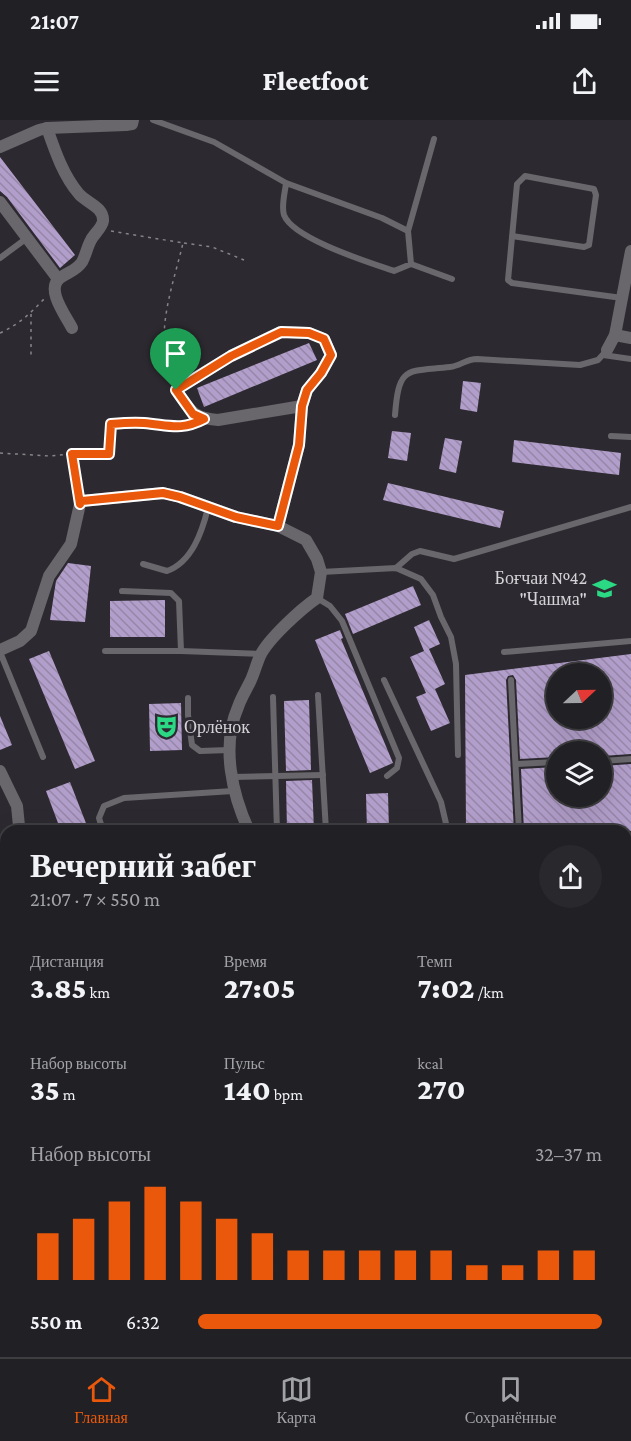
<!DOCTYPE html>
<html lang="ru">
<meta charset="utf-8">
<style>
:root{--surface:#212024;--page:#29282c;--text:#f1f3f6;--muted:#a2a3a6;--line:#3e3e41;--accent:#ea580c}
body{margin:0;font-family:"Crimson Pro",serif;background:var(--page);color:var(--text);height:100vh;display:flex;flex-direction:column;font-size:22px;white-space:nowrap}
*{box-sizing:border-box;margin:0}
p{font-size:20px;color:var(--muted)}
.icon{flex:none;width:33px;height:33px;fill:none;stroke:currentColor;stroke-width:2;stroke-linecap:round;stroke-linejoin:round}
.map{position:relative;flex:1;overflow:hidden}
.panel{position:absolute;left:0px;top:705px;width:632px;height:532px;display:flex;flex-direction:column;background:var(--surface);border-radius:18px 18px 0 0;box-shadow:0 6px 24px #0002,0 0 0 2px var(--line)}
.panel>*{flex:none}
.needle{width:39px;rotate:68deg}
.tools{position:absolute;left:546px;top:543px;display:grid;gap:12px}
.tools a{display:grid;place-items:center;width:66px;height:66px;border-radius:50%;background:var(--surface);box-shadow:0 6px 24px #0002,0 0 0 2px var(--line);font-size:30px}
.pin{position:absolute;display:grid;place-items:center;width:51px;height:51px;color:#fff;margin:-62px -26px;border-radius:50% 50% 50% 0;rotate:-45deg;box-shadow:0 0 6px #0007}
.pin .icon{rotate:45deg}
.round{display:grid;place-items:center;flex:none;width:63px;height:63px;border-radius:32px;background:var(--page)}
.summary{display:flex;align-items:center;justify-content:space-between;height:102px;padding:0 30px}
h1{font-size:33px;font-weight:800;line-height:45px}
.figures{display:grid;grid-template-columns:repeat(3,1fr);gap:9px;height:102px;padding:6px 30px}
.figures div{display:grid;align-content:center}
.figures b{font-size:30px;font-weight:800}
.figures small{font-size:16px;font-weight:400}
.figures p{font-size:16px}
.chart{height:168px;padding:12px 30px}
.chart p{display:flex;justify-content:space-between}
.chart svg{width:100%;height:108px;margin-top:6px;stroke:var(--accent);stroke-width:6}
ul{padding:0 30px;list-style:none;font-size:20px}
li{display:grid;grid-template-columns:96px 72px 1fr;align-items:center;height:45px}
li i{height:15px;border-radius:8px;background:var(--accent)}
.status{display:flex;justify-content:space-between;align-items:center;height:42px;padding:0 30px;background:var(--surface);direction:ltr}
.status svg{height:16px;fill:currentColor}
header{display:flex;justify-content:space-between;align-items:center;height:78px;padding:0 30px;background:var(--surface);font-size:27px;font-weight:800}
.tab-bar{display:flex;justify-content:space-around;align-items:center;height:84px;border-top:2px solid var(--line);background:var(--surface);font-size:16px;color:var(--muted)}
.tab-bar a{display:grid;justify-items:center;gap:3px}
.tab-bar .selected{color:var(--accent)}
.map>svg:first-child{display:block}
</style>
<div class="status"><b>21:07</b><svg viewBox="0 0 49 12"><path d="M0 12V9h3v3zM5 12V6h3v6zM10 12V3h3v9zM15 12V0h3v12zM26 1h20v11H26zM47 4h2v5h-2z"/></svg></div>
<header><svg class="icon" aria-label="menu" viewBox="0 0 24 24"><path d="M4 6h16M4 12h16M4 18h16"/></svg>Fleetfoot<svg class="icon" aria-label="share" viewBox="0 0 24 24"><path d="M12 15V3M7 8l5-5 5 5M5 13v7h14v-7"/></svg></header>
<div class="map">
<svg width="631" height="1237" viewBox="0 0 631 1237">
<defs>
<pattern id="building-back-hatch" width="6" height="6" patternUnits="userSpaceOnUse" patternTransform="scale(1.5)"><rect width="6" height="6" fill="#b29eca"/><path d="M-1 5l2 2M0 0l6 6M5-1l2 2" fill="none" stroke="#9686a8"/></pattern>
</defs>
<rect width="100%" height="100%" fill="#2c2a30"/>
<!-- building -->
<g fill="url(#building-back-hatch)" fill-rule="evenodd">
<path d="M0,37L75,135L60,148L7,77L0,71Z"/>
<path d="M309,223L317,240L204,287L197,268Z"/>
<path d="M174,231L176,240L189,237L191,251L174,262L166,232Z"/>
<path d="M463,261L481,263L477,292L460,289Z"/>
<path d="M392,311L411,313L407,341L388,338Z"/>
<path d="M445,318L462,321L456,353L439,349Z"/>
<path d="M514,320L621,333L619,355L512,342Z"/>
<path d="M388,363L504,391L500,408L383,380Z"/>
<path d="M68,443L91,446L85,502L50,500L56,461Z"/>
<path d="M413,466L421,485L353,514L345,494Z"/>
<path d="M165,480V517H110V481Z"/>
<path d="M429,500L440,524L429,529L445,564L435,569L450,603L431,611L416,577L426,573L410,537L424,531L414,507Z"/>
<path d="M340,510L343,518L341,519L393,643L370,653L315,520Z"/>
<path d="M49,531L95,641L75,649L29,539Z"/>
<path d="M631,534V634L602,636V632H556V637L520,639L516,560L513,555L508,556L506,560L514,711H466L465,555ZM556,554H602V598H556Z"/>
<path d="M309,580L311,650L286,651L284,581Z"/>
<path d="M181,583L182,630L150,631L149,584Z"/>
<path d="M0,596L12,625L0,630Z"/>
<path d="M631,644V711H524L521,649L556,647V676H602V646Z"/>
<path d="M312,660L314,711H287L286,661Z"/>
<path d="M70,662L89,711H61L46,671Z"/>
<path d="M388,673L389,711H367L366,674Z"/>
</g>
<g fill="none" stroke-linecap="round" stroke-linejoin="round">
<!-- path -->
<g stroke="#868489" stroke-width="1.5" stroke-dasharray="3 4.5" stroke-linecap="butt">
<path d="M111,111L183,123C173,166 153,215 172,258"/>
<path d="M184,123L212,127L244,140"/>
<path d="M31,194V239"/>
<path d="M0,213C18,205 31,193 44,179"/>
<path d="M0,333L50,336L71,334"/>
<path d="M78,372L72,334H109L111,304L142,303L174,307L193,305"/>
<path d="M0,802L6,803"/>
</g>
<!-- service -->
<g stroke="#69676b" stroke-width="6">
<path d="M153,0L214,22L286,63L382,98L408,111L411,144L394,151C371,143 293,119 284,95C281,86 285,73 286,63"/>
<path d="M408,111L434,19"/>
<path d="M512,116L584,127L589,125L596,75L594,69L525,56L517,64L508,160L512,163L622,178"/>
<path d="M0,138L27,118"/>
<path d="M411,144L452,159"/>
<path d="M603,235L631,239"/>
<path d="M395,295C399,245 406,252 450,247C460,246 466,239 477,239L580,245L598,240L607,230"/>
<path d="M611,316L631,317"/>
<path d="M143,444L167,451C192,442 202,412 208,388"/>
<path d="M396,448L412,434L420,431L454,439L631,387"/>
<path d="M321,452L396,448L421,459L433,475L441,497L451,517L456,544L458,635"/>
<path d="M122,471L171,473L179,481L181,531"/>
<path d="M317,478L330,486L342,501L399,638L397,648L387,656"/>
<path d="M105,531H181L260,534"/>
<path d="M0,532L43,637"/>
<path d="M504,532L631,521"/>
<path d="M384,560L441,682L447,708L444,711"/>
<path d="M511,560L519,711"/>
<path d="M318,575L326,711"/>
<path d="M273,577L277,711"/>
<path d="M188,578V595L192,625L200,631L229,630"/>
<path d="M602,641L631,639"/>
<path d="M517,644L556,642"/>
<path d="M232,657L323,655"/>
<path d="M103,711L99,698L104,686L124,678L233,671"/>
<path d="M626,803H631"/>
</g>
<!-- minor -->
<g stroke="#69676b" stroke-width="12">
<path d="M47,8C55,31 63,55 79,74C87,83 104,87 103,101C102,108 94,114 91,120C87,127 86,135 82,142C76,151 68,152 60,158C45,169 66,196 72,208"/>
<path d="M0,27L39,10L47,8L126,5L132,4L133,0"/>
<path d="M0,82L58,159"/>
<path d="M615,215L631,218"/>
<path d="M607,230L615,215L631,131"/>
<path d="M0,530L20,521L31,511L49,456L71,424L80,384L82,381L163,373L180,377L236,397L278,406"/>
<path d="M0,651L17,686L19,706L16,711"/>
<path d="M249,711C232,674 221,626 238,587C241,578 246,570 250,562C254,554 256,545 260,536C268,519 301,489 317,478L321,452L317,439L306,420L278,406L299,325L302,286L307,270L321,253L331,235L324,219L309,213L281,212L231,236L176,270C190,290 192,298 218,300L302,286"/>
<path d="M0,734L6,726"/>
<path d="M626,906H631"/>
<path d="M626,997H631"/>
<path d="M626,1047H631"/>
<path d="M626,1119H631"/>
<path d="M281,1232V1237"/>
<path d="M383,1232V1237"/>
<path d="M474,1232V1237"/>
</g>
</g>
<g fill="none" stroke-linecap="round" stroke-linejoin="round">
<defs>
<path id="route" d="M281,212L309,213L324,219L331,235L321,253L307,270L302,286L299,325L278,406L236,397L180,377L163,373L82,381L80,384L72,334H109L111,304C122,303 134,302 144,303C169,305 181,311 204,299L193,294L176,270L231,236Z"/>
</defs>
<!-- route casing -->
<use href="#route" stroke="#fff" stroke-width="12"/>
<!-- route -->
<use href="#route" stroke="#ea580c" stroke-width="8"/>
</g>
<!-- icons -->
<defs>
<symbol id="school-bare" viewBox="-9 -9 18 18"><path d="M0-5L7-2L0 1L-7-2ZM-4 1L0 2.5L4 1V4Q0 6-4 4Z" fill="#2bd884" stroke="#2c2a30" stroke-width="2.5" paint-order="stroke"/></symbol>
<symbol id="theatre-bare" viewBox="-9 -9 18 18"><path d="M-5-5.5Q0-4 5-5.5V0Q5 5 0 6Q-5 5-5 0ZM-3.3-2.5H-1v1.5H-3.3ZM1-2.5H3.3v1.5H1ZM-2.8 1Q0 5.5 2.8 1Z" fill="#2bd884" stroke="#2c2a30" stroke-width="2.5" paint-order="stroke"/></symbol>
</defs>
<g fill-rule="evenodd">
<use href="#school-bare" x="588" y="452" width="33" height="33"/>
<use href="#theatre-bare" x="150" y="590" width="33" height="33"/>
</g>
<g text-anchor="middle" dominant-baseline="central" stroke-width="6" stroke-linejoin="round" paint-order="stroke">
<!-- poi labels -->
<g font-size="18" fill="#d4d2d6" stroke="#2c2a30" text-anchor="end">
<text x="587" y="458">Боғчаи №42<tspan x="587" dy="21">"Чашма"</tspan></text>
<text x="184" y="607" text-anchor="start">Орлёнок</text>
</g>
</g>
</svg>
<div class="tools">
<a><svg class="needle" viewBox="-14 -14 28 28"><path d="M0-13l5 13h-10z" fill="#e53935"/><path d="M0 13l5-13h-10z" fill="#a2a3a6"/></svg></a>
<a><svg class="icon" aria-label="layers" viewBox="0 0 24 24"><path d="M12 4l9 5-9 5-9-5zM3 14l9 5 9-5"/></svg></a>
</div>
<div class="pin" style="left:176px;top:270px;background:#1e9e55"><svg class="icon" aria-label="arrive" viewBox="0 0 24 24"><path d="M6 21V4h12l-3 4 3 4H6"/></svg></div>
<section class="panel">
<div class="summary"><div><h1>Вечерний забег</h1><p>21:07 · 7 × 550 m</p></div><a class="round"><svg class="icon" aria-label="share" viewBox="0 0 24 24"><path d="M12 15V3M7 8l5-5 5 5M5 13v7h14v-7"/></svg></a></div>
<div class="figures">
<div><p>Дистанция</p><b>3.85<small> km</small></b></div>
<div><p>Время</p><b>27:05</b></div>
<div><p>Темп</p><b>7:02<small> /km</small></b></div>
</div>
<div class="figures">
<div><p>Набор высоты</p><b>35<small> m</small></b></div>
<div><p>Пульс</p><b>140<small> bpm</small></b></div>
<div><p>kcal</p><b>270</b></div>
</div>
<div class="chart"><p><span>Набор высоты</span>32–37 m</p>
<svg viewBox="0 0 160 44" preserveAspectRatio="none"><path d="M5 44V25M15 44V19M25 44V12M35 44V6M45 44V12M55 44V19M65 44V25M75 44V32M85 44V32M95 44V32M105 44V32M115 44V32M125 44V38M135 44V38M145 44V32M155 44V32"/></svg>
</div>
<ul>
<li><b>550 m</b>6:32<i style="width:100%"></i></li>
</ul>
</section>
</div>
<nav class="tab-bar">
<a class="selected"><svg class="icon" aria-label="home" viewBox="0 0 24 24"><path d="M3 11l9-7 9 7M6 9v11h12V9"/></svg>Главная</a>
<a><svg class="icon" aria-label="map" viewBox="0 0 24 24"><path d="M3 6l6-2 6 2 6-2v14l-6 2-6-2-6 2zM9 4v14M15 6v14"/></svg>Карта</a>
<a><svg class="icon" aria-label="saved" viewBox="0 0 24 24"><path d="M7 4h10v16l-5-4-5 4z"/></svg>Сохранённые</a>
</nav>
